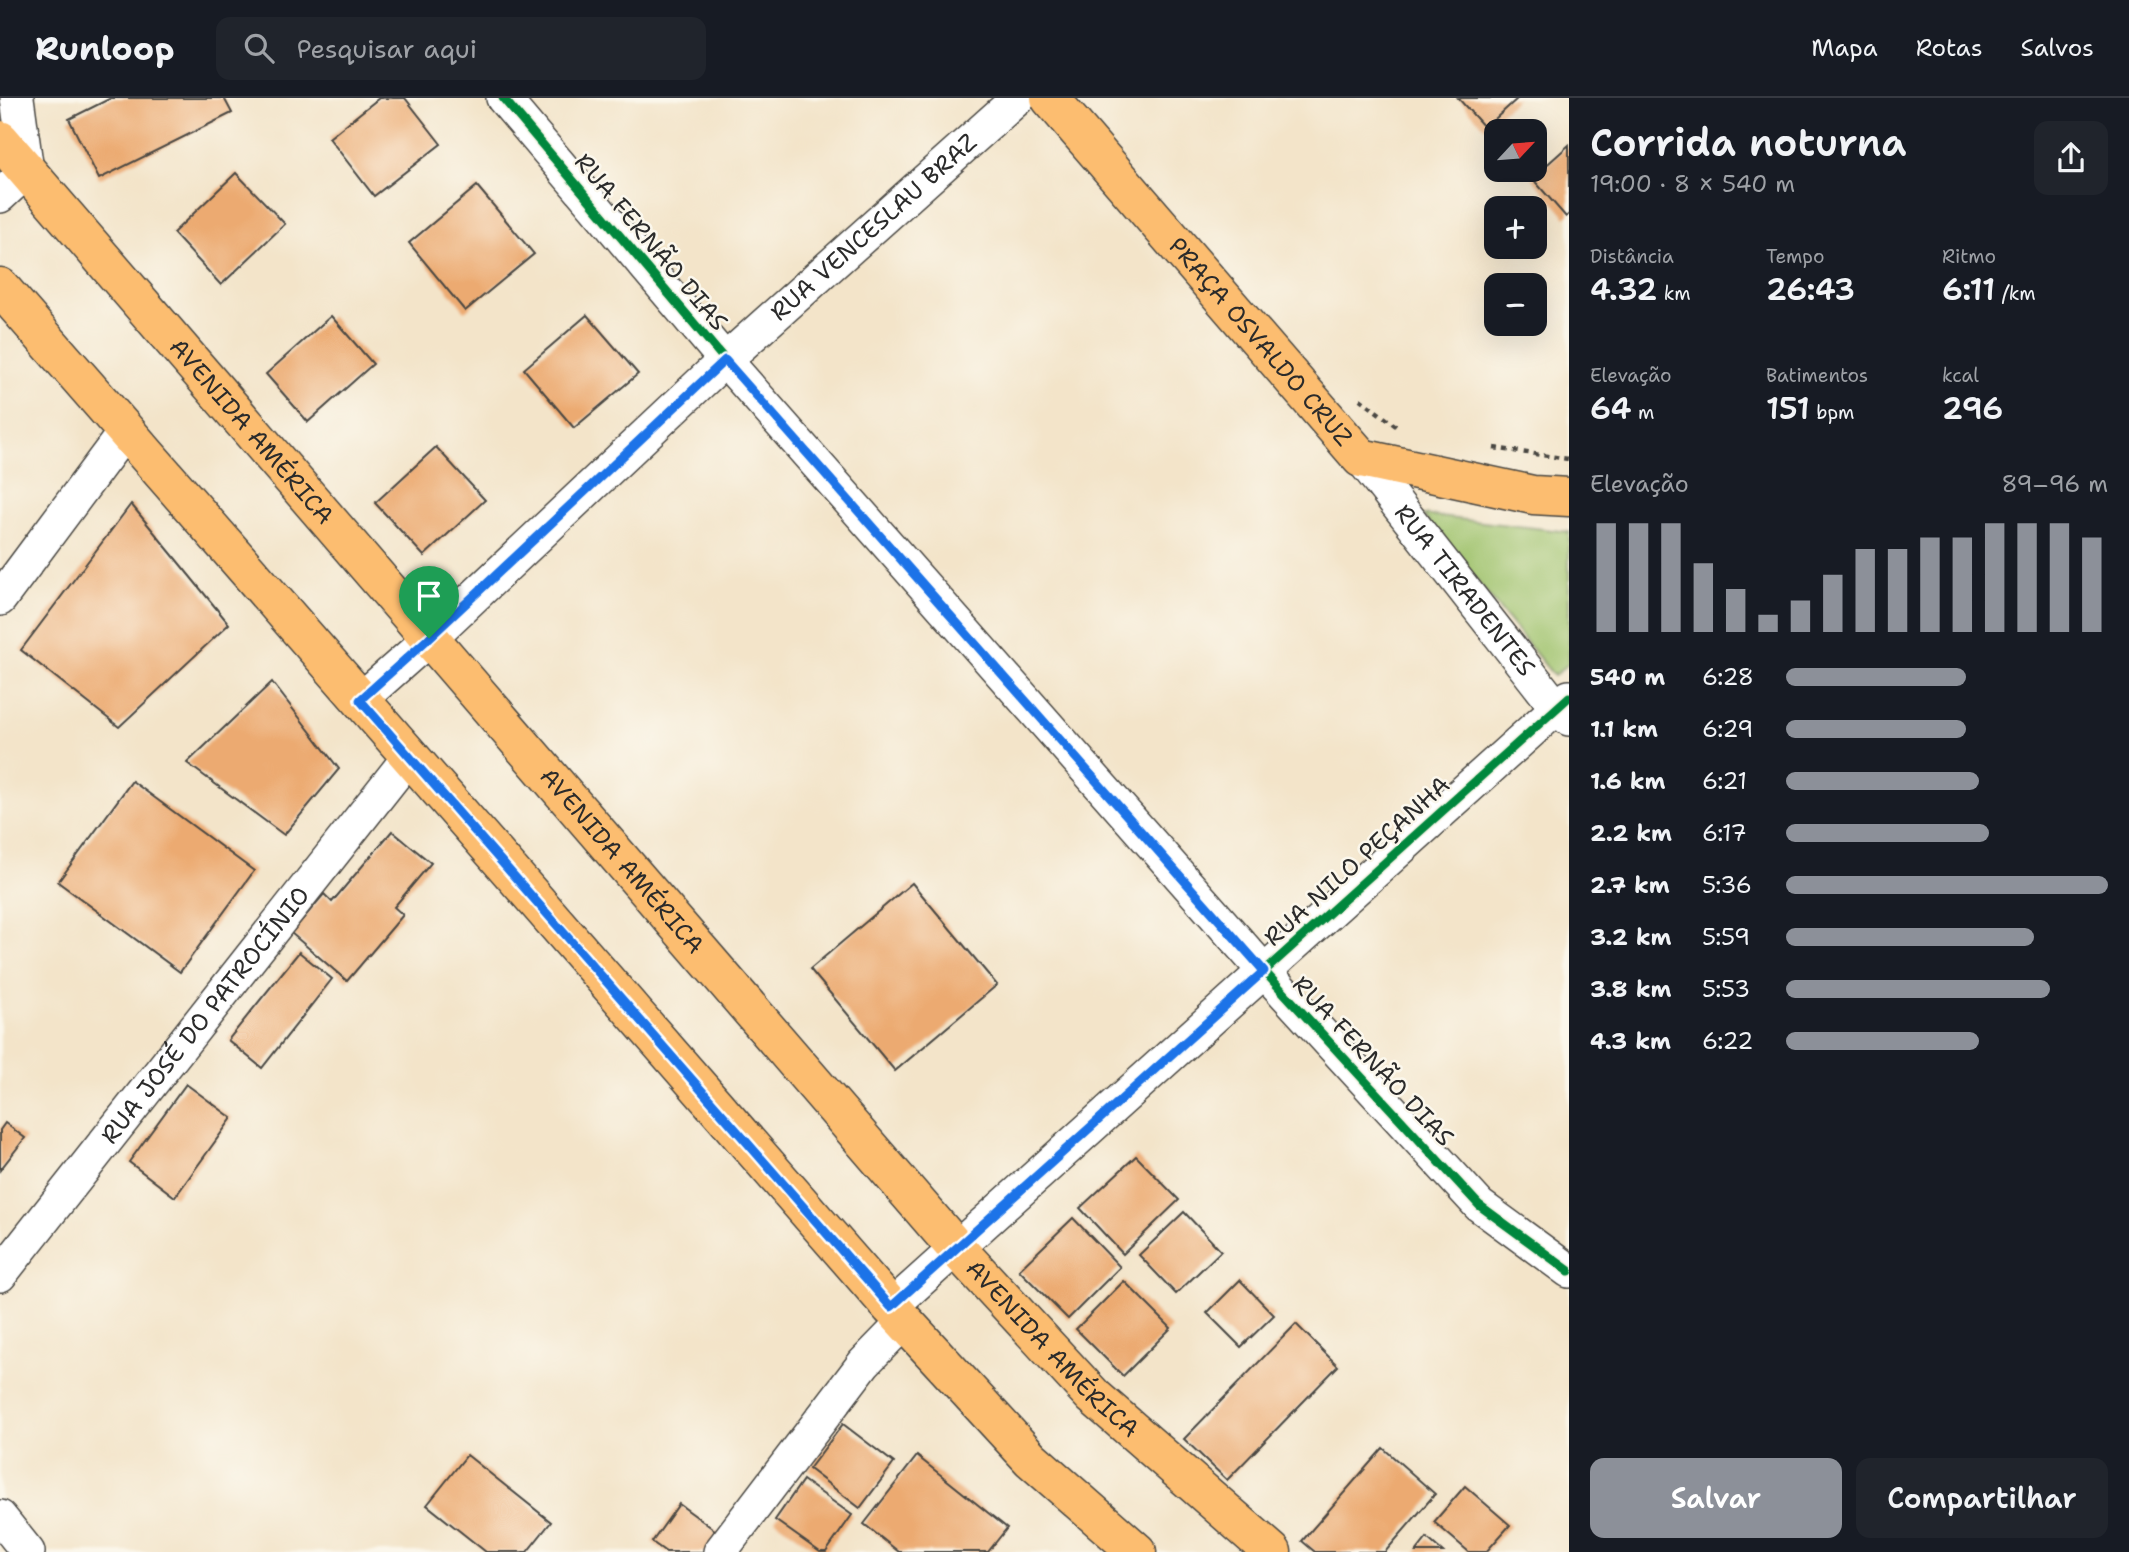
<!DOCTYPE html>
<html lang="pt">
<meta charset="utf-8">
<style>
:root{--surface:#171b24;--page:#20242c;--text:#f1f3f6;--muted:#9ea1a6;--line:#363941;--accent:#8c9099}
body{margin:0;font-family:"Shantell Sans",sans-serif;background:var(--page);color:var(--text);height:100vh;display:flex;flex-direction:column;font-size:26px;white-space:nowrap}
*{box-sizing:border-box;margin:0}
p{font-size:23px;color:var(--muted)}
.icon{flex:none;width:38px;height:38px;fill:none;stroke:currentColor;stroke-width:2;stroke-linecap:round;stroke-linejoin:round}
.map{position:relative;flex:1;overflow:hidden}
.side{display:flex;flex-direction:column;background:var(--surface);width:560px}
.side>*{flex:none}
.needle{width:46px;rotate:64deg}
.fabs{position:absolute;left:1484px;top:21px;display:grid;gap:14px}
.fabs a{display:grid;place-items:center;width:63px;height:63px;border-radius:14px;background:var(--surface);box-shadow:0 7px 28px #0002;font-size:35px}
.pin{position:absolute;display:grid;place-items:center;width:60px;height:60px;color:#fff;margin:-72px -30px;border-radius:50% 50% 50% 0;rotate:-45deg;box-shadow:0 0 7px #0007}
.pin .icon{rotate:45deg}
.round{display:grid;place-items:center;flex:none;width:74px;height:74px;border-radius:14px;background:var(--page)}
.summary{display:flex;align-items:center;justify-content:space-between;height:119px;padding:0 21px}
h1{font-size:38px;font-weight:600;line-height:52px}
.metrics{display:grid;grid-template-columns:repeat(3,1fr);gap:10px;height:119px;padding:7px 21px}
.metrics div{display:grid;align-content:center}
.metrics b{font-size:30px;font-weight:600}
.metrics small{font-size:19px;font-weight:400}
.metrics p{font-size:19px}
.chart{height:196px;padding:14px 21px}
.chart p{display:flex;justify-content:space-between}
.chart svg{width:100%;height:126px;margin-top:7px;stroke:var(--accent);stroke-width:6}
.cta{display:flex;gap:14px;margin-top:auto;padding:14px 21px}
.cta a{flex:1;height:80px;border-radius:14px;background:var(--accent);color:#fff;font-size:28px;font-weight:600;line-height:80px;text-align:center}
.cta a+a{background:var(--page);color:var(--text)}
ul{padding:0 21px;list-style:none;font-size:23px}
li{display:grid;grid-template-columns:112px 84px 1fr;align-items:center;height:52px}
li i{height:18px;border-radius:9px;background:var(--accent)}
header{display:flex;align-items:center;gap:42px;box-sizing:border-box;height:98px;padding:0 35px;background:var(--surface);border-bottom:2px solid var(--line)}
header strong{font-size:33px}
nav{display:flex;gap:38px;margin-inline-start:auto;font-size:24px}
.search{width:490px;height:63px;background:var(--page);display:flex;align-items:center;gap:18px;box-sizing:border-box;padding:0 24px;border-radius:14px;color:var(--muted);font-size:26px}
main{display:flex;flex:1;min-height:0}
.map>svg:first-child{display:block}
</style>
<header>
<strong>Runloop</strong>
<div class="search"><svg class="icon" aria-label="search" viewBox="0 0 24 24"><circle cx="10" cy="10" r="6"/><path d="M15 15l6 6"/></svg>Pesquisar aqui</div>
<nav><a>Mapa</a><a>Rotas</a><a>Salvos</a></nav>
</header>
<main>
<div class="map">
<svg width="1569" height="1454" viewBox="0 0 1569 1454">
<rect width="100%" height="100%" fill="#fbf7ec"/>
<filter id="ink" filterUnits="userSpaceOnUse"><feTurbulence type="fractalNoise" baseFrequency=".0143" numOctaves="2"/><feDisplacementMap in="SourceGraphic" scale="14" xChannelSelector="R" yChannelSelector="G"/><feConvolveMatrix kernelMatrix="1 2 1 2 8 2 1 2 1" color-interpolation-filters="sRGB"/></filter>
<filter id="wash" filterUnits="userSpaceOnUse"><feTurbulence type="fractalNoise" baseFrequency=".00686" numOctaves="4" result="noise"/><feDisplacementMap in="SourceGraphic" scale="28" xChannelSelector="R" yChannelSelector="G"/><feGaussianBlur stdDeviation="1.57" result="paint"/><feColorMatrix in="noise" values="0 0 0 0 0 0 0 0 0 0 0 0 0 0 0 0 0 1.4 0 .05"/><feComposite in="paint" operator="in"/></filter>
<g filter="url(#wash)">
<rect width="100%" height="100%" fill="#f3e4c9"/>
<!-- green -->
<path fill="#9fc26c" stroke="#65764c" stroke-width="2" d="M1423,417L1569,434V565L1554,578Z"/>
<g id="blocks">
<!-- building -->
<g fill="#ecaa71">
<path d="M111,0H224L232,15L99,81L69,21Z"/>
<path d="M379,0H405L441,46L374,98L329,40Z"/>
<path d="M1458,0H1518L1485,30Z"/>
<path d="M1569,47V116L1566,119L1532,80Z"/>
<path d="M236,75L285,126L221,187L173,135Z"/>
<path d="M477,88L534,156L465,213L409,145Z"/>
<path d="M587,217L638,276L574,330L524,271Z"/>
<path d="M331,218L373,266L308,324L266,276Z"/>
<path d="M436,349L485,402L424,458L375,405Z"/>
<path d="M131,406L229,526L119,629L21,552Z"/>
<path d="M272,584L339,671L284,737L187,665Z"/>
<path d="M132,683L254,773L180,874L58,784Z"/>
<path d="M392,733L431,765L394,809L403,817L347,883L291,835L324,796L332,804Z"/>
<path d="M912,785L997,887L895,973L810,871Z"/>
<path d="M299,854L332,881L262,970L228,942Z"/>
<path d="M186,986L232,1020L175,1099L129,1064Z"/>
<path d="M5,1025L25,1040L0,1072V1032Z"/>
<path d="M1136,1058L1179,1102L1123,1156L1080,1110Z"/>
<path d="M1184,1114L1221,1153L1176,1196L1139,1157Z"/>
<path d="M1073,1120L1120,1169L1068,1221L1019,1172Z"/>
<path d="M1240,1182L1274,1217L1241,1249L1207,1215Z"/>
<path d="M1124,1183L1171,1230L1123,1278L1076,1231Z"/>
<path d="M1296,1226L1338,1268L1227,1382L1184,1341Z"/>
<path d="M843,1326L894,1365L860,1410L809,1371Z"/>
<path d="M1383,1350L1435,1396L1385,1454H1315L1302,1443Z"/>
<path d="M467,1357L551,1424L527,1454H486L427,1407Z"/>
<path d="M917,1358L1007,1430L988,1454H899L864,1426Z"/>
<path d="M803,1382L852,1417L826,1454H820L775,1422Z"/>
<path d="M1465,1388L1510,1427L1486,1454H1469L1434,1424Z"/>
<path d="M679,1406L723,1438L711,1454H666L652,1444Z"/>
<path d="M1427,1440L1443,1454H1416Z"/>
</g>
</g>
</g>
<g filter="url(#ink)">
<use href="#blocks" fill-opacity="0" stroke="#494743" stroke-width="2"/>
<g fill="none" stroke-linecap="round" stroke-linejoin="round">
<defs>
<g id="minor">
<path d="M503,0L725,262L1264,873L1479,1107L1569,1173"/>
<path d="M0,98L27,73L17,0"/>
<path id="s1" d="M1361,360L1557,610L1569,621"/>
<path d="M0,501L126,332"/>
<path id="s2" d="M360,602L430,540L725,262L1018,0"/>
<path id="s3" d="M0,1177L409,659"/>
<path d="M891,1209L1569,599"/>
<path d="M0,1419L28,1454"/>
<path d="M720,1454L864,1265L904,1224"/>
</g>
<g id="major">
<path id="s4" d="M1050,0L1361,360L1533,397L1569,399"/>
<path id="s5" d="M0,42L956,1150L1093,1298L1272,1454"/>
<path d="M0,189L891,1209L1031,1361L1137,1454"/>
</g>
</defs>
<!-- minor casing -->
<use href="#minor" stroke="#494743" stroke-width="36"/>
<!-- major casing -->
<use href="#major" stroke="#494743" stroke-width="41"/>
<!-- path -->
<g stroke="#494743" stroke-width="4.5" stroke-dasharray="5 5" stroke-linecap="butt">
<path d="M1360,301L1400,331"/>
<path d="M1494,350L1568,361"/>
</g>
<!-- minor -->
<use href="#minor" stroke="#fff" stroke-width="33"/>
<!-- major -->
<use href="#major" stroke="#fcbd6f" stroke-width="38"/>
<defs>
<g id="cycleway">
<path d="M503,0L725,262L1264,873L1479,1107L1569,1173"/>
<path d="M891,1209L1569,599"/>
</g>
</defs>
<!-- cycleway casing -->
<use href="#cycleway" stroke="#fbf7ec" stroke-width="13"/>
<!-- cycleway -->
<use href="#cycleway" stroke="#00873e" stroke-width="9"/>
</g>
</g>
<g fill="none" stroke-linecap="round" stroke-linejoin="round" filter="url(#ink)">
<defs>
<path id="route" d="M725,262L1264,873L891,1209L360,602L429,540Z"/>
</defs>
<!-- route casing -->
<use href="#route" stroke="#fff" stroke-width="14"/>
<!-- route -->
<use href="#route" stroke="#1a73e8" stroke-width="9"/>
</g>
<g text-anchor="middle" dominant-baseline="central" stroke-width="5" stroke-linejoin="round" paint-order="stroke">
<!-- street labels -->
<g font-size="24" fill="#2b2b2b" stroke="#fbf7ec">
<text stroke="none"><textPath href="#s2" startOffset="698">RUA VENCESLAU BRAZ</textPath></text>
<text transform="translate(651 144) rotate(50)">RUA FERNÃO DIAS</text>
<text stroke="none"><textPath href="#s4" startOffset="322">PRAÇA OSVALDO CRUZ</textPath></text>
<text stroke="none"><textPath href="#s5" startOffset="385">AVENIDA AMÉRICA</textPath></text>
<text stroke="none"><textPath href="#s1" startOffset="168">RUA TIRADENTES</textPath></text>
<text stroke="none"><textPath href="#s5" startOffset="952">AVENIDA AMÉRICA</textPath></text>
<text transform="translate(1357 763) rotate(-42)">RUA NILO PEÇANHA</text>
<text stroke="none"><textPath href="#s3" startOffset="331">RUA JOSÉ DO PATROCÍNIO</textPath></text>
<text transform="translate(1373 963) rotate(47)">RUA FERNÃO DIAS</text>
<text stroke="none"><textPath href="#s5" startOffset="1603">AVENIDA AMÉRICA</textPath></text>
</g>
</g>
</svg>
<div class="fabs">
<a><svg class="needle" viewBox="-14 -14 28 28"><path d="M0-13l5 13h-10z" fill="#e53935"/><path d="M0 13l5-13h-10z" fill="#9ea1a6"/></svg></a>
<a>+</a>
<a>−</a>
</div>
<div class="pin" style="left:429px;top:540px;background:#1e9e55"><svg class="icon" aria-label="arrive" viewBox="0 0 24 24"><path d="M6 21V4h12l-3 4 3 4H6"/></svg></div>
</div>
<section class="side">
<div class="summary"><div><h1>Corrida noturna</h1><p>19:00 · 8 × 540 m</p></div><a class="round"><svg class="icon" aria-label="share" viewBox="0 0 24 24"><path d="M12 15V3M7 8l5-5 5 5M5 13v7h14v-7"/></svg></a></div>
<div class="metrics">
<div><p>Distância</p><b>4.32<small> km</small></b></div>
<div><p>Tempo</p><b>26:43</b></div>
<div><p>Ritmo</p><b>6:11<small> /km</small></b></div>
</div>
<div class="metrics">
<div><p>Elevação</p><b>64<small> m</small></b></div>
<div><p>Batimentos</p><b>151<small> bpm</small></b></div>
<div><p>kcal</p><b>296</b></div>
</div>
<div class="chart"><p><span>Elevação</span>89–96 m</p>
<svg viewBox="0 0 160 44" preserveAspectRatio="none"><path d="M5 44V6M15 44V6M25 44V6M35 44V20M45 44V29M55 44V38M65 44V33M75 44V24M85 44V15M95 44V15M105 44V11M115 44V11M125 44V6M135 44V6M145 44V6M155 44V11"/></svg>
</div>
<ul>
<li><b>540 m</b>6:28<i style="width:56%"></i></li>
<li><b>1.1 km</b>6:29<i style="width:56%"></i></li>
<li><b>1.6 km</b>6:21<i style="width:60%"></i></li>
<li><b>2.2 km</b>6:17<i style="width:63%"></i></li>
<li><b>2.7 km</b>5:36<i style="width:100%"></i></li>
<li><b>3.2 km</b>5:59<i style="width:77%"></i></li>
<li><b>3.8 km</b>5:53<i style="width:82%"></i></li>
<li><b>4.3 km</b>6:22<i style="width:60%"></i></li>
</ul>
<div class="cta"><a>Salvar</a><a>Compartilhar</a></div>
</section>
</main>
